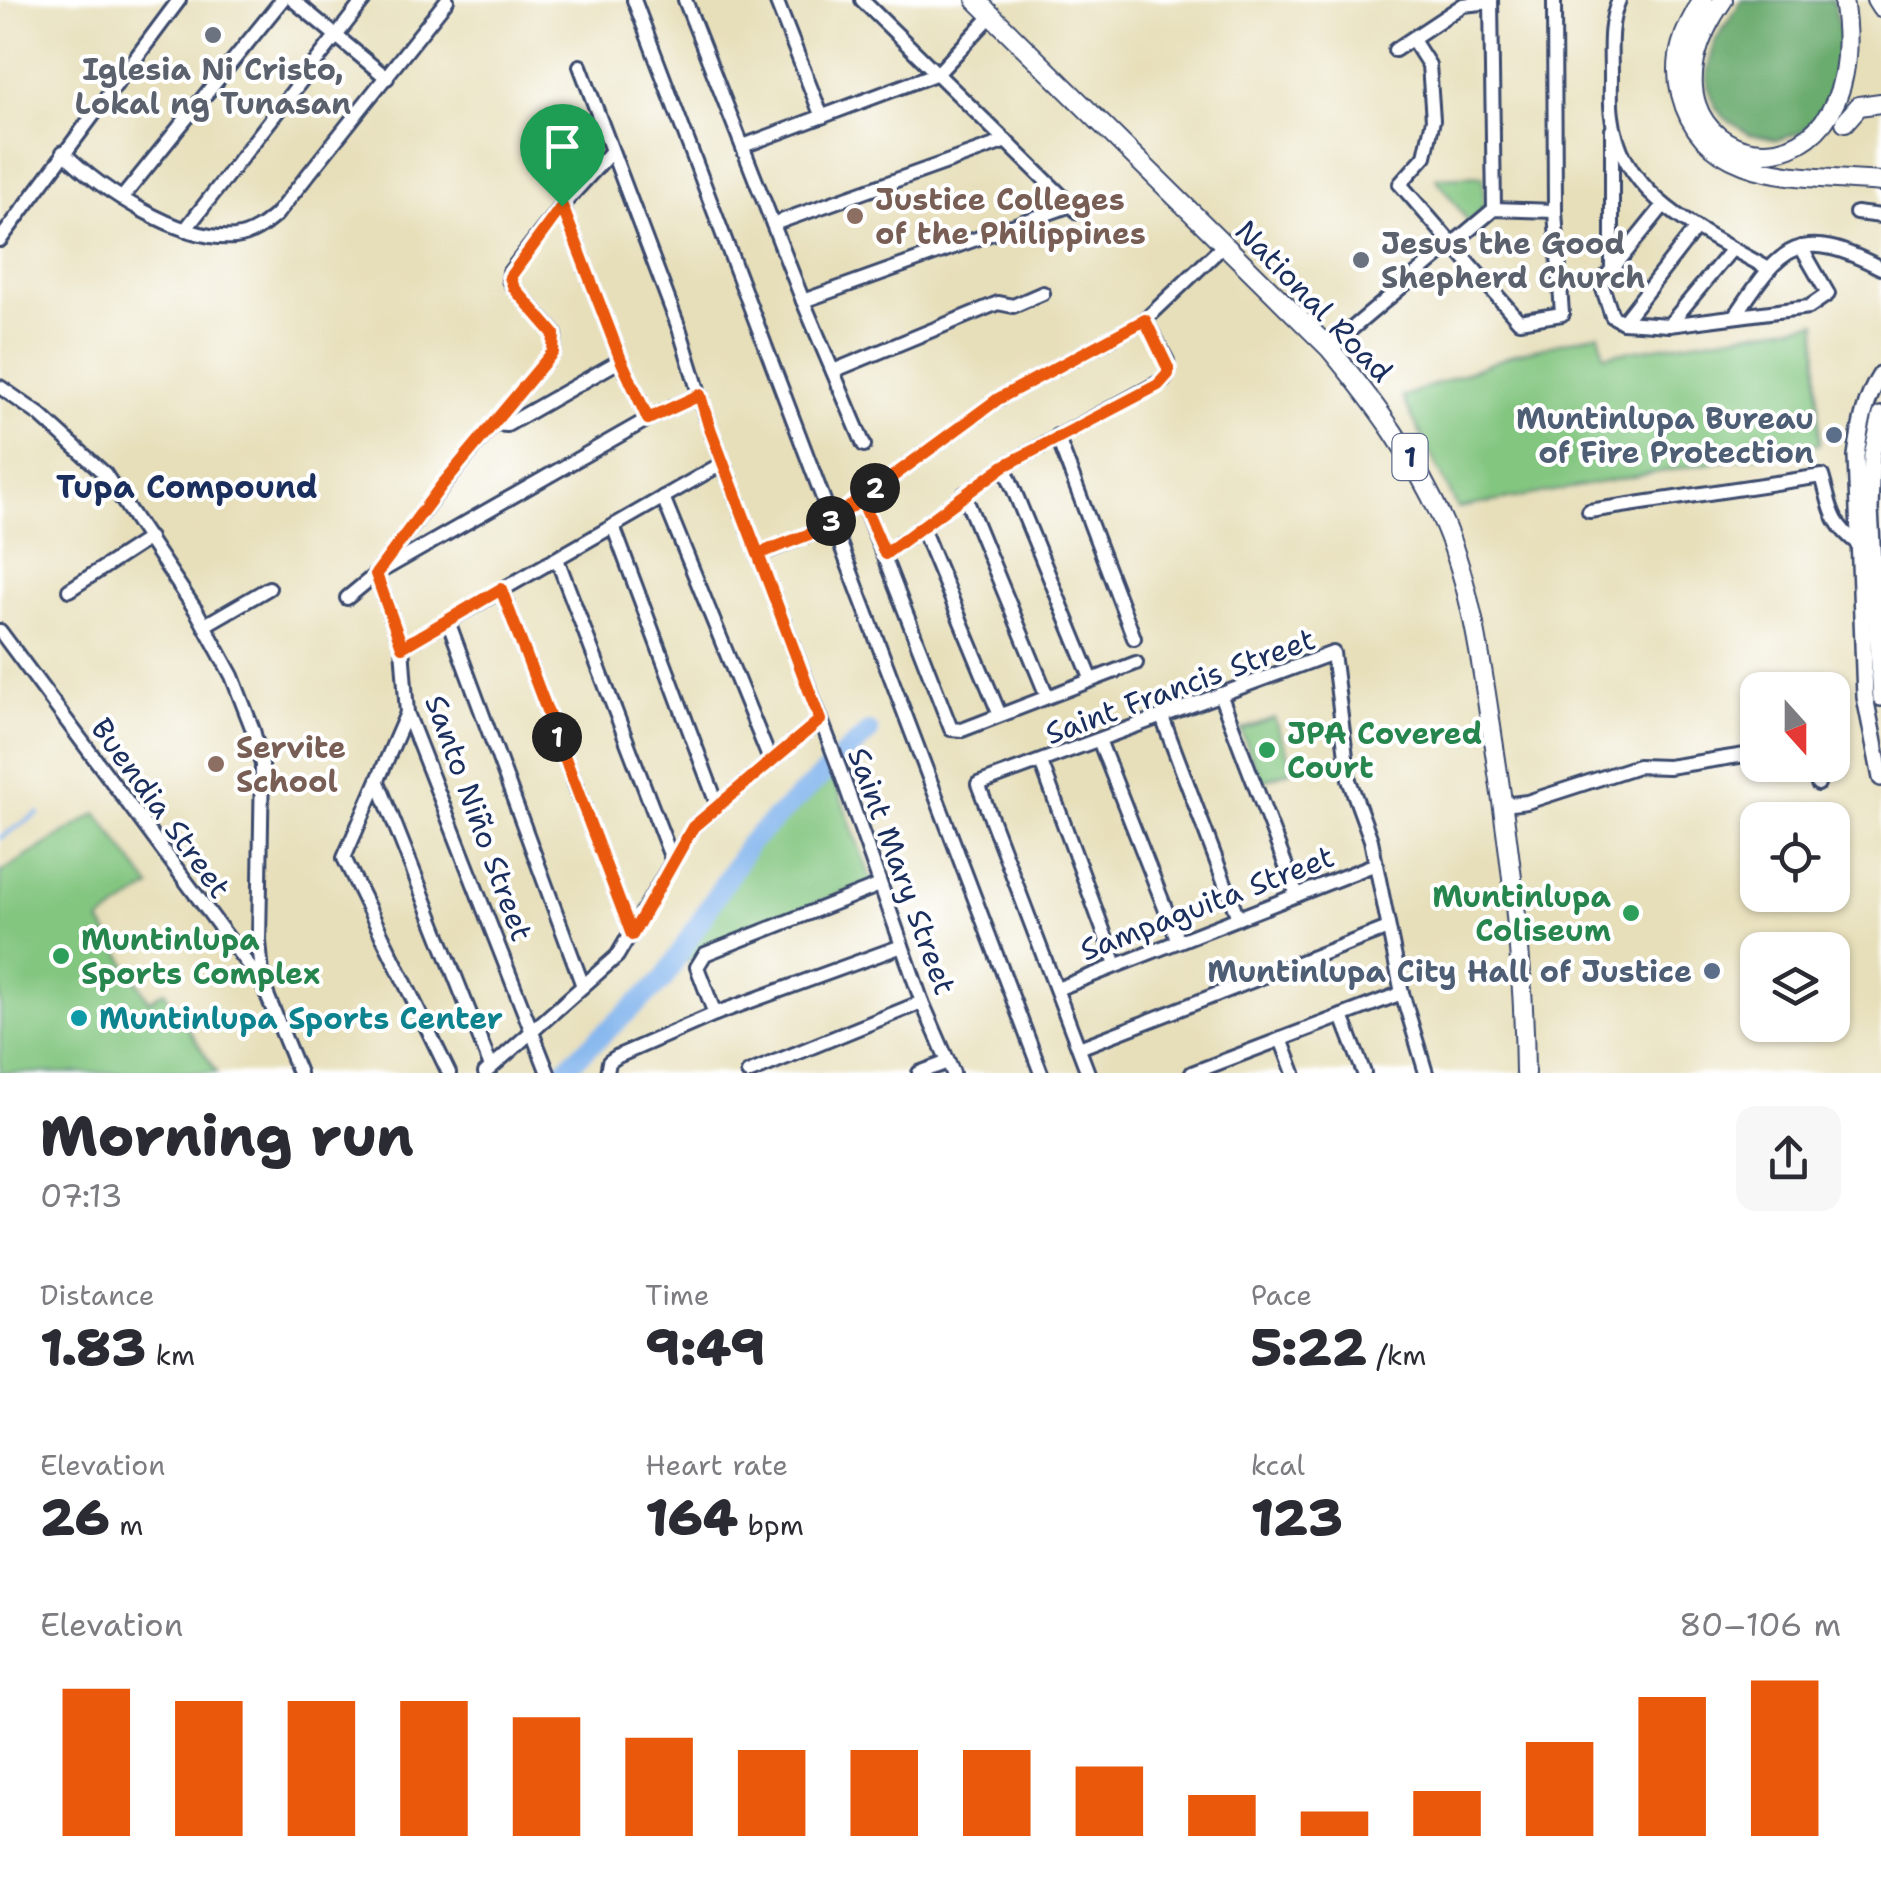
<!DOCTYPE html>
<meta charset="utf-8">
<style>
:root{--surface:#fff;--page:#f7f7f7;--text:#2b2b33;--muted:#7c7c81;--accent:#ea580c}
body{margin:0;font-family:"Shantell Sans",sans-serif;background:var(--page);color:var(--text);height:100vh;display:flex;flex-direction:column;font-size:38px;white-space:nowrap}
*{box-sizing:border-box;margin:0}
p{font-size:32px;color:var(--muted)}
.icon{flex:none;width:55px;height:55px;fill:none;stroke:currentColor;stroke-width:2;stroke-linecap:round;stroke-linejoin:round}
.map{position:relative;height:1073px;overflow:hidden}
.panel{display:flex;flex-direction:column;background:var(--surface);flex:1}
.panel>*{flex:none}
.needle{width:65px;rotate:159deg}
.buttons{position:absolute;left:1740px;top:672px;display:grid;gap:20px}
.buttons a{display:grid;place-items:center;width:110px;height:110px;border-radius:20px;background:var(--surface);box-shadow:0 2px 8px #0004;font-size:50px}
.pin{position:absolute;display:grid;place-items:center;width:85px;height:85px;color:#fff;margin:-102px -42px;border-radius:50% 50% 50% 0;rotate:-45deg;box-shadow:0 0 10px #0007}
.pin .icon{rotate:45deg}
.km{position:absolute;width:50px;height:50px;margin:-25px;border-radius:50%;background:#222;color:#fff;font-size:28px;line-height:50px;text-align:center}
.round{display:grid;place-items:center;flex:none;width:105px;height:105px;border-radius:20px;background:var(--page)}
.headline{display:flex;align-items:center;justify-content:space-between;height:170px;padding:0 40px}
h1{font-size:55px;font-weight:800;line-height:75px}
.metrics{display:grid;grid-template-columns:repeat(3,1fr);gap:15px;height:170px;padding:10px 40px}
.metrics div{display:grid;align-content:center}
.metrics b{font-size:50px;font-weight:800}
.metrics small{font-size:28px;font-weight:400}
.metrics p{font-size:28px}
.chart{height:280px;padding:20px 40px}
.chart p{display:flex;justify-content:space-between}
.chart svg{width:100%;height:180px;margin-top:10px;stroke:var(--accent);stroke-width:6}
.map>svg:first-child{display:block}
</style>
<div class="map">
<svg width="1881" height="1073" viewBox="0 0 1881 1073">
<rect width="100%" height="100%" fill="#fff"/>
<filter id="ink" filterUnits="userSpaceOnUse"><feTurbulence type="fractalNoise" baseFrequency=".01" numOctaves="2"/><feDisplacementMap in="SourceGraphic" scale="20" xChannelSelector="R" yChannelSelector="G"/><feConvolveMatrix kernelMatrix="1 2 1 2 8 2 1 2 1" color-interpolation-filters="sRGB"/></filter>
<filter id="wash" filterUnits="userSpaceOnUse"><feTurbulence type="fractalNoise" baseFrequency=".0048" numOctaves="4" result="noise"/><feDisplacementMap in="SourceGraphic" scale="40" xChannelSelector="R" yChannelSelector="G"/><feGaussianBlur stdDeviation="2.25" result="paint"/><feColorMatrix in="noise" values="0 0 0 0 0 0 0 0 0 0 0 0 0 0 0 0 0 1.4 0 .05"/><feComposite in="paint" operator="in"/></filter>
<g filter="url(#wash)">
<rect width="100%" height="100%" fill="#e7dfba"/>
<!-- green -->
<g fill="#83c680" stroke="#4f7a6f" stroke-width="2.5">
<path d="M1483,176L1484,208L1469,223L1436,178Z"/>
<path d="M1817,322L1820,444L1458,508L1402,397L1515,354L1599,333L1604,355Z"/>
<path d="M1274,718L1294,769L1261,782L1241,730Z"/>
<path d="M831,771L872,881L714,944L693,961L679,962L753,847Z"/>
<path d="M97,813L151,887L100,921L149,1001L164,991L217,1073H0V873Z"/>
</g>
<!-- forest -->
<path fill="#6aab6e" stroke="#426d66" stroke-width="2.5" d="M1742,0H1833L1843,49L1823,114L1800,133L1777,140L1749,134L1725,118L1715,106L1708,86L1707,74L1714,43Z"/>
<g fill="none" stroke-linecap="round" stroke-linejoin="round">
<!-- stream -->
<path stroke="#80b3ed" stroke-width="4" d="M0,838L39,813"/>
<!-- river -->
<path stroke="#80b3ed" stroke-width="20" d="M560,1073L663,980L750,842L869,732"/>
</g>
</g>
<g filter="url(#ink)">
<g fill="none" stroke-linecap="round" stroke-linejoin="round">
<defs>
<g id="minor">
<path d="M293,0L387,78"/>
<path d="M634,0L1041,1073"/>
<path d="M685,0L803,301L864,445"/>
<path d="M776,0L822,117"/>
<path d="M862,0L1078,212"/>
<path d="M1491,0L1494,209"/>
<path d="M1619,0C1608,25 1611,50 1611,77C1611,89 1610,103 1612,116C1621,198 1704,232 1767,268"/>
<path d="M1413,40L1429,65L1433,120L1425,156L1400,184L1519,321L1562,314L1555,211L1554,0"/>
<path d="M1395,50L1463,5L1491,2"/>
<path d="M580,66L680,331L709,426L840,770L922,1002L953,1073"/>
<path d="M1612,130V269"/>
<path d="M743,146L938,73L991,16"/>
<path d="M63,152C100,189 180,242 235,237C252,235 264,225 276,215L447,0"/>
<path d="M122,198L282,0"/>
<path d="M562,206L621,360L648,419"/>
<path d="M1663,206L1601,283L1612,316L1623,322L1669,325L1809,307L1828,294L1801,247"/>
<path d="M1856,213L1881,216"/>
<path d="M773,224L1006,141"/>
<path d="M185,230L364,0"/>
<path d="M0,240L179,0"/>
<path d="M803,301L1071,205"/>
<path d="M1736,315C1783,244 1799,226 1881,268"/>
<path d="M1623,322L1696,228"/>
<path d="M1669,325L1732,249"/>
<path d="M1329,348L1494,209L1555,211"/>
<path d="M833,371L998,303L1013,306L1043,293"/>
<path d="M0,387L40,415L105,474L197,612L232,676L253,730L262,765L259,941L263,985"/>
<path d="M494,424L507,425L621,360"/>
<path d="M1057,436L1134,638"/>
<path d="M1004,466L1091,678"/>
<path d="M964,494L1047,696"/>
<path d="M663,497L770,760"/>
<path d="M861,498L951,729L962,730L1136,663"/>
<path d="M1589,511L1822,476C1832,509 1829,521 1858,544"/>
<path d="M613,526L717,804"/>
<path d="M922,528L999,713"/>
<path d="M885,554L1004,466L1164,380L1168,374L1167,361L1145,320"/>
<path d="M758,555L820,530L998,399L1145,320L1224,245"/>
<path d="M557,559L673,862"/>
<path d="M376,574L443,485L553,352L555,334L514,288L509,280L510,272L558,210L610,153"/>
<path d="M376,574L402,647L407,713L548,1073"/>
<path d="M501,589L632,935"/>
<path d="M69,590L149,538"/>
<path d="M347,598L376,574L648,419L700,395"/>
<path d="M448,621L583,986"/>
<path d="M205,625L269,588"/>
<path d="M0,631L263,985L299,1073"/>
<path d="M402,647L723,463"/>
<path d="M1220,694L1297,895"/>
<path d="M407,713L344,858L449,1073"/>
<path d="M1162,717L1238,918"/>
<path d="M1099,740L1178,941"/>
<path d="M1041,762L1116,965"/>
<path d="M1815,765L1818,784"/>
<path d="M378,782L491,1067"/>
<path d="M1504,805L1527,802L1638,766L1668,767L1758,753"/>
<path d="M1057,989L1376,864"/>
<path d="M715,1014L697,967L705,954L880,885"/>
<path d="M1342,1016L1364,1073"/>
<path d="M1281,1039L1294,1073"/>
<path d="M1079,1048L1388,928"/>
<path d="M485,1073L617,956L693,827L820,720"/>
<path d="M607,1073L609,1062L618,1056L715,1014L902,946"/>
<path d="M748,1073L922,1002"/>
<path d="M919,1073L948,1062"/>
<path d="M1088,1073L978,784L1333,653L1349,780L1371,840L1402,993L1426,1073"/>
<path d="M1192,1073L1402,993"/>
</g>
<g id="major">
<path d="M1881,374C1865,399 1860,427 1856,456L1865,697L1881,778"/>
<path d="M1881,415L1872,455L1870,510L1881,698"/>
</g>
<g id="highway">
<path d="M976,0L1329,348C1375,403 1416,459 1445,526C1473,593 1482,668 1493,740C1510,851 1524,960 1525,1073"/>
<path d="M1703,0C1684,29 1672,59 1681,94C1704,186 1805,175 1881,182"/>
<path d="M1723,0C1603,171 1881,232 1843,0"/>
<path d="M1876,0L1881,8"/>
<path d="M1845,122L1859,106L1881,103"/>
</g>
</defs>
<!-- minor casing -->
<use href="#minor" stroke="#3a496c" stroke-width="18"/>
<!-- major casing -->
<use href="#major" stroke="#3a496c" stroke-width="20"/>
<!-- highway casing -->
<use href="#highway" stroke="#3a496c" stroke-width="22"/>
<!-- minor -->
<use href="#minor" stroke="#fff" stroke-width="12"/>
<!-- major -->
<use href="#major" stroke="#fff" stroke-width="15"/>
<!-- highway -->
<use href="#highway" stroke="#fff" stroke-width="18"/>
</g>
</g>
<g fill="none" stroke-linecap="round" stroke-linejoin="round" filter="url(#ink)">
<defs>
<path id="route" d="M562,206L510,277L514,288L554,334L553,352L442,485L376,574L402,647L501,589L632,935L693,827L820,720L758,554L820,530L998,399L1145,320L1168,368V374L1158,385L1004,466L885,554L861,498L820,530L758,554L709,426L700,395L648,419L621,360L562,206"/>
</defs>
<!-- route casing -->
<use href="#route" stroke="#fff" stroke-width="20"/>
<!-- route -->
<use href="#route" stroke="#ea580c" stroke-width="12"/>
</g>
<!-- markers -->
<g fill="#6b7280" stroke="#fff" stroke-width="4">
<circle cx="213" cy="35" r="10"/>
<circle cx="1361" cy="260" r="10"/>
</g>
<g fill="#8d6e63" stroke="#fff" stroke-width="4">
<circle cx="855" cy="216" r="10"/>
<circle cx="216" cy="764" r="10"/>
</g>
<g fill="#5c6f8a" stroke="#fff" stroke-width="4">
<circle cx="1834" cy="435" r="10"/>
<circle cx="1712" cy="971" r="10"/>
</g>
<g fill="#2e9e5b" stroke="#fff" stroke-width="4">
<circle cx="1267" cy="750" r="10"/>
<circle cx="1631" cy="913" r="10"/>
<circle cx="61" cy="956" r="10"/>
</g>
<circle fill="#0f9aa8" stroke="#fff" stroke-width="4" cx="79" cy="1018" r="10"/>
<g text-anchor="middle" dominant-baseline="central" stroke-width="8" stroke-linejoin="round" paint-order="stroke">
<!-- shield labels -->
<rect fill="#fff" stroke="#5f6d8e" stroke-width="2.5" x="1392.5" y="434" width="35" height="46" rx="8"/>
<g font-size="28" font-weight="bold" fill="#1b2f5e">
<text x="1410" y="457">1</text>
</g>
<!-- worship labels -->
<g font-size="30" font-weight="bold" fill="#5b616d" stroke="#fff">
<text x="213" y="69">Iglesia Ni Cristo,<tspan x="213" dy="34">Lokal ng Tunasan</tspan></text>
<text x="1381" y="243" text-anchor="start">Jesus the Good<tspan x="1381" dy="34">Shepherd Church</tspan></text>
</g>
<!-- education labels -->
<g font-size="30" font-weight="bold" fill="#785e54" stroke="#fff" text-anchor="start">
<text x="875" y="199">Justice Colleges<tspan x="875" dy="34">of the Philippines</tspan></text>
<text x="236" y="747">Servite<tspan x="236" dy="34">School</tspan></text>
</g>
<!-- street labels -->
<g font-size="30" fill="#1b2f5e" stroke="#fff">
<text transform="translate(1314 301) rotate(46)">National Road</text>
<text transform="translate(1180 686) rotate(-20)">Saint Francis Street</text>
<text transform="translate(161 808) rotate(54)">Buendia Street</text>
<text transform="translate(479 818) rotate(70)">Santo Niño Street</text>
<text transform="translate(902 871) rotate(70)">Saint Mary Street</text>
<text transform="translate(1207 903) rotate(-21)">Sampaguita Street</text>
</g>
<!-- service labels -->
<g font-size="30" font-weight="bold" fill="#4e5e75" stroke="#fff" text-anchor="end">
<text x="1814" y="418">Muntinlupa Bureau<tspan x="1814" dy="34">of Fire Protection</tspan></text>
<text x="1692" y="971">Muntinlupa City Hall of Justice</text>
</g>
<!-- leisure labels -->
<g font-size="30" font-weight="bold" fill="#27864d" stroke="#fff" text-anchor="start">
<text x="1287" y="733">JPA Covered<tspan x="1287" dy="34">Court</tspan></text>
<text x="1611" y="896" text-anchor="end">Muntinlupa<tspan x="1611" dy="34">Coliseum</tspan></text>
<text x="81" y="939">Muntinlupa<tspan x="81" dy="34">Sports Complex</tspan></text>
</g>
<!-- culture labels -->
<g font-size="30" font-weight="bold" fill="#0d838f" stroke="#fff" text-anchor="start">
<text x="99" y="1018">Muntinlupa Sports Center</text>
</g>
<!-- neighbourhood labels -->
<g font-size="32" font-weight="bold" fill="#1b2f5e" stroke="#fff">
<text x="187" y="486">Tupa Compound</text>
</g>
</g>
</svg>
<div class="buttons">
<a><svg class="needle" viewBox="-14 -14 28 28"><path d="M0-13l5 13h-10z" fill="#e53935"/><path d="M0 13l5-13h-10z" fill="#7c7c81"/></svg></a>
<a><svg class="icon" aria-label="locate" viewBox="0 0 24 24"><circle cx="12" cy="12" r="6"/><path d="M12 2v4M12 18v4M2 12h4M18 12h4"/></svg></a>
<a><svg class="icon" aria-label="layers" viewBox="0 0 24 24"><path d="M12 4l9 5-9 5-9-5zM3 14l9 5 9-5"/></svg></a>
</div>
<div class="pin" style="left:562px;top:206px;background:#1e9e55"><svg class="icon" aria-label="arrive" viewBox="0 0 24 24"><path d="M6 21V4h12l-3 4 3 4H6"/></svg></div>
<b class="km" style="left:557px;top:737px">1</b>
<b class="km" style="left:875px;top:488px">2</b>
<b class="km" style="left:831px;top:521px">3</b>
</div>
<section class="panel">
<div class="headline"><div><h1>Morning run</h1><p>07:13</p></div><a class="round"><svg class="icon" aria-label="share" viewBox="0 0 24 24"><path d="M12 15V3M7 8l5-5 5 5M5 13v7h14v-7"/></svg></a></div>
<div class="metrics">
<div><p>Distance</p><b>1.83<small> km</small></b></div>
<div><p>Time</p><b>9:49</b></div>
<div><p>Pace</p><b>5:22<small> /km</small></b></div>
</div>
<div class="metrics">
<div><p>Elevation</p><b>26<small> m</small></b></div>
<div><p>Heart rate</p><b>164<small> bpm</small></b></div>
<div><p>kcal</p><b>123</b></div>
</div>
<div class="chart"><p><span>Elevation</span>80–106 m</p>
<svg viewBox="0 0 160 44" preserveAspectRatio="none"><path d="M5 44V8M15 44V11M25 44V11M35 44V11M45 44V15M55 44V20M65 44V23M75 44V23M85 44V23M95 44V27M105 44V34M115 44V38M125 44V33M135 44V21M145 44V10M155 44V6"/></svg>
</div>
</section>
